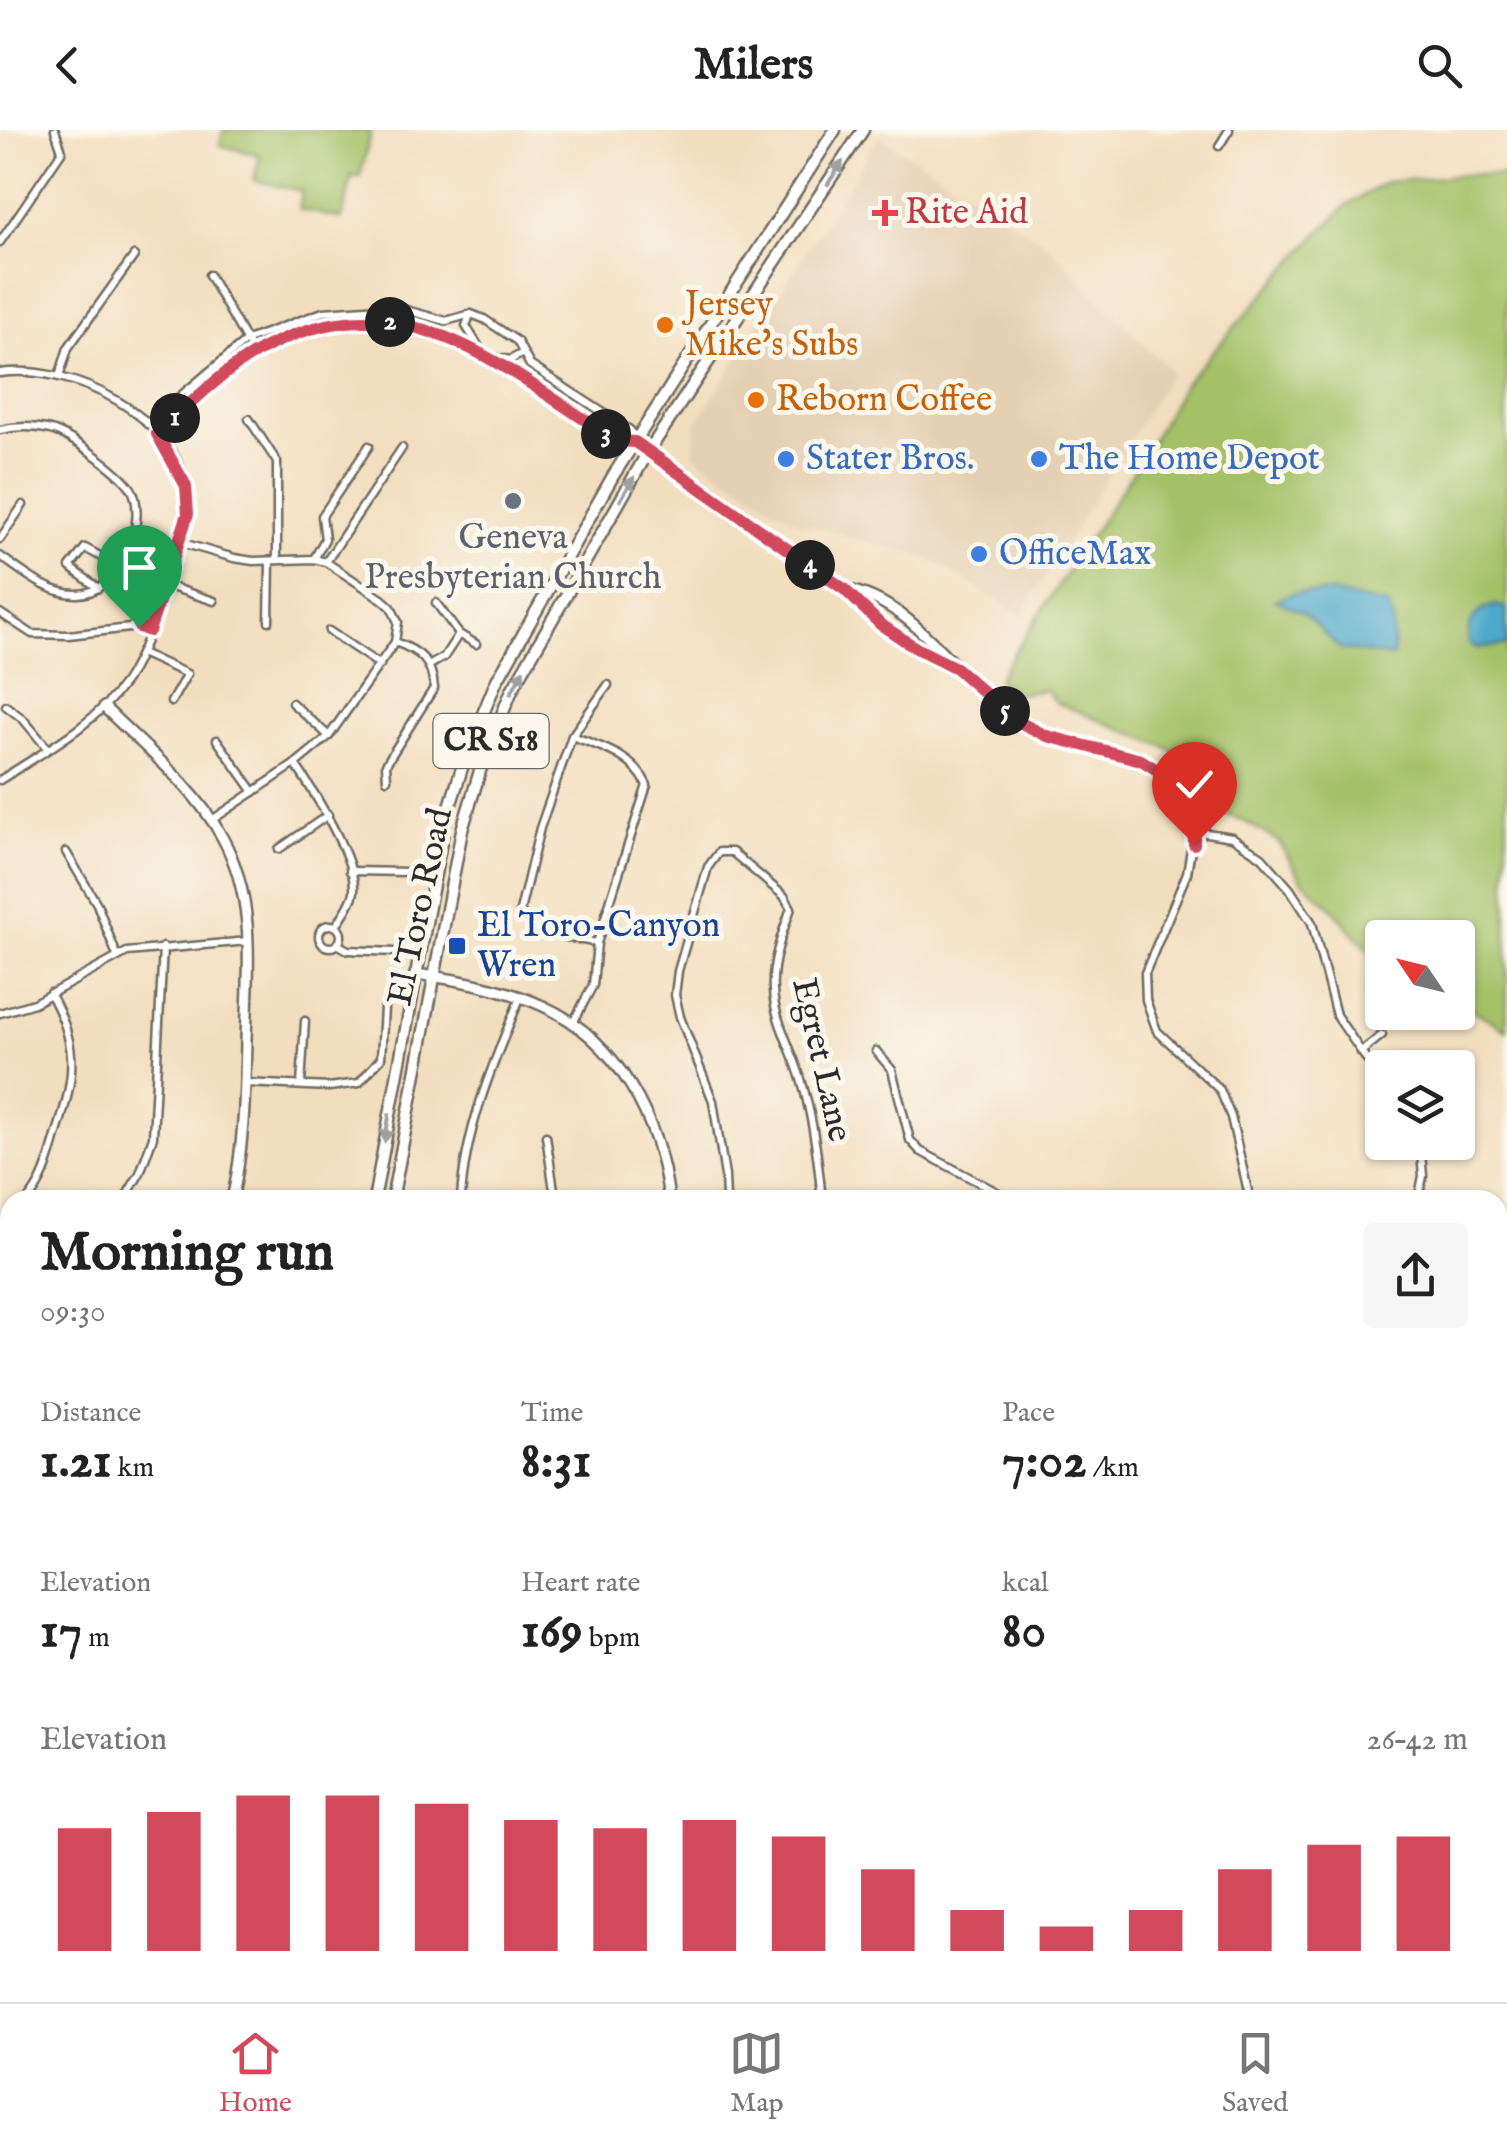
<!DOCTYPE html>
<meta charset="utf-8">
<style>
:root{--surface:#fff;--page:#f6f6f6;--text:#222;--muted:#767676;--line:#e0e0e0;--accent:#d1495b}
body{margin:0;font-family:"IM FELL English",serif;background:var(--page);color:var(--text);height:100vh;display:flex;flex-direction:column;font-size:38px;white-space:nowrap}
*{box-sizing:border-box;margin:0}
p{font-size:32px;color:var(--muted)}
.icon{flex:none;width:55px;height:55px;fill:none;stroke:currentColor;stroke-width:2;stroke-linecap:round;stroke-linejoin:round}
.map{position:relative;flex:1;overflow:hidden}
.sheet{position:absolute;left:0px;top:1060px;width:1508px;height:812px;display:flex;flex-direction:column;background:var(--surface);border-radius:30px 30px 0 0;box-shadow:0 2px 8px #0004}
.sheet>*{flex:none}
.needle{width:65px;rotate:305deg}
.fabs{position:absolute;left:1365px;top:790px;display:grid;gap:20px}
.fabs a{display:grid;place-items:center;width:110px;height:110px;border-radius:10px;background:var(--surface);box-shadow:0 2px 8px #0004;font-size:50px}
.pin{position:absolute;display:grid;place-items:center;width:85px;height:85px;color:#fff;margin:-102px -42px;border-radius:50% 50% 50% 0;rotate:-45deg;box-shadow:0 0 10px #0007}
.pin .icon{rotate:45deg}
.km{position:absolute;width:50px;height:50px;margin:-25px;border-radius:50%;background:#222;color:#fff;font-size:28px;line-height:50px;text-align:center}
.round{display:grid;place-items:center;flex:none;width:105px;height:105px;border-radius:10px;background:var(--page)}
.overview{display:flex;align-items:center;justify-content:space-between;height:170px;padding:0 40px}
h1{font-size:55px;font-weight:700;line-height:75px}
.stats{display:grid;grid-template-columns:repeat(3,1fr);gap:15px;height:170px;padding:10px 40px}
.stats div{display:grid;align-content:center}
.stats b{font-size:50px;font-weight:700}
.stats small{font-size:28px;font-weight:400}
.stats p{font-size:28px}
.chart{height:280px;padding:20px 40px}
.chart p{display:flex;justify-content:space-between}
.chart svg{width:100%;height:180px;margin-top:10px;stroke:var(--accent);stroke-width:6}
header{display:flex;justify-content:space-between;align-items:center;height:130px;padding:0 40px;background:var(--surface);font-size:45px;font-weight:700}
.tabs{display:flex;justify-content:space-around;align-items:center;height:140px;border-top:2px solid var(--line);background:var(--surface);font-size:28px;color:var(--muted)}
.tabs a{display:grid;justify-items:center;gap:5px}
.tabs .active{color:var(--accent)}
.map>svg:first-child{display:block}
</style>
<header><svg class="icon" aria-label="back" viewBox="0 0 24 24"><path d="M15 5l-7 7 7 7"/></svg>Milers<svg class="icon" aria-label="search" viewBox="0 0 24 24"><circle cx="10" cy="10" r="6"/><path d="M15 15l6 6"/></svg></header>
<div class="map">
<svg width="1507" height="1872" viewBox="0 0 1507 1872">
<rect width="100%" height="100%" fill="#fbf7ec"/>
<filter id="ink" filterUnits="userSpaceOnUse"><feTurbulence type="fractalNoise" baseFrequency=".01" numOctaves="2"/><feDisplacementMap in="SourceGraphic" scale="20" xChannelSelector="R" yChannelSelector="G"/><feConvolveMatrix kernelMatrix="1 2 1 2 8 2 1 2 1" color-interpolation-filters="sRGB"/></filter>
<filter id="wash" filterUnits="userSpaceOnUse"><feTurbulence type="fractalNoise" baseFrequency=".0048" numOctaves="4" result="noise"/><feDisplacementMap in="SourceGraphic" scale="40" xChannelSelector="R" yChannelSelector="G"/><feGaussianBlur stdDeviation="2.25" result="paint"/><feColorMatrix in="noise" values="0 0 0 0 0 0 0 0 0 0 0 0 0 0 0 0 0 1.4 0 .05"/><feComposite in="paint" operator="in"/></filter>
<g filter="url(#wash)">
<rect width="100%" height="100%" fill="#f2debf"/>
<!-- built -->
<path fill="#e5d0b4" d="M880,6L1043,111L1171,242L1022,485L929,429L797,392L693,325L696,293Z"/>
<!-- green -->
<g fill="#a4c168" stroke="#68764a" stroke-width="2.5">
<path d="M223,0H371L360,47L352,46L342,89L299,79L302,61L254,50L260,25L220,15Z"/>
<path d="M1476,44L1507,46V900L1458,871V808H1382V827L1367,818L1330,776L1301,749L1279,712L1242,690L1214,681L1171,619L1055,572L1046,560L1018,564L997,549L1144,325L1183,255L1315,107L1347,75L1386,52Z"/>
</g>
<!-- water -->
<g fill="#4da9cb" stroke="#3c6a7b" stroke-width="2.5">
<path d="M1294,463H1331L1388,475L1393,489V527L1340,519L1304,483L1275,470Z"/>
<path d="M1495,475L1507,478V515L1476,518L1469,513C1465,492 1476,481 1495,475Z"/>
</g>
</g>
<g filter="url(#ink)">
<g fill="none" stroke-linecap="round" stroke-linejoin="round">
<defs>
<g id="minor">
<path d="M1219,16L1229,0"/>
<path d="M0,112L62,21L55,0"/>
<path d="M209,145L254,224"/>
<path d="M470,185L466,196L482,222"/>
<path d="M490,227L510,230L523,223"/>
<path d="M0,243C72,233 178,286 188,365C192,401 146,521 125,552C95,595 43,622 0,650"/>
<path d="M59,247L68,218L134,126"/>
<path d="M249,289L277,332V430"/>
<path d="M147,294L247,210L323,182L395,177L446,191L471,184L484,189L517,211L530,235L630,300L635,312L617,311C499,236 402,141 257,222C220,243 188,276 157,304"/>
<path d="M0,300C17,296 36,296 54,301C72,307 126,345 133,362C147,397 118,465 76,464C48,464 22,441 0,426"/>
<path d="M137,400L234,428L253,431L314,429L326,432L382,469L391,477L398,492L395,512L329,606L295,634L212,690"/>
<path d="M0,409L23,375"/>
<path d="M314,429L325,409L322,386L369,316"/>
<path d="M326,432L402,318"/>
<path d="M165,455L214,471"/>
<path d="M98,458L70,437L85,418L118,436"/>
<path d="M436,473L459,504L476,514"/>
<path d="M0,483L32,504L68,505L139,497L149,501"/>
<path d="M269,491L270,431"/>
<path d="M329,501L380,535"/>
<path d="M141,523L187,544L171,572"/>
<path d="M430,535L444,527L459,504"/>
<path d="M292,573L329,606"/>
<path d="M6,576L23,589L48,619"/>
<path d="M572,606C601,617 633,625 647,655L597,813L593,855L573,893"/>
<path d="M217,610L254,662"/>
<path d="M295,634C313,660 357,731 354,762C352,774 342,786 336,796"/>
<path d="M387,649L386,634L434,558C432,531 420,521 395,512"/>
<path d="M279,719L328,685"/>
<path d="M66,722L97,774L117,826"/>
<path d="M350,741L409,742"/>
<circle cx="330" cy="806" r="11"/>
<path d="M597,813C570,807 536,805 520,781L540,698L572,606L608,555"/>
<path d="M337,814L348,820L395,822"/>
<path d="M0,883L34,873L127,822L248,811"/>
<path d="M876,921L892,940L910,1010L920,1021L1012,1070"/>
<path d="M1361,922L1382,905"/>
<path d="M245,953L329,957L359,953L381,928L384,878"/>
<path d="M301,955L305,891"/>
<path d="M546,1006L554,1060L549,1070"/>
<path d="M28,1070C44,1051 49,1030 56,1006C74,949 81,918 50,863"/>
<path d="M124,1070L140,1043L153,1007L163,817"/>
<path d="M461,1070C464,1001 494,931 520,868"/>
<path d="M726,1070L725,1046L713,971L680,887L675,865L678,841L708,737L719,722H732L784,766L791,778C782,804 771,833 773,861C775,894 795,924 803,956C814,994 818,1031 822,1070"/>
<path d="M1250,1070L1231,987L1220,960L1157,901L1146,870L1145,843L1187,743L1194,701L1232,707L1262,727L1290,759L1312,793L1336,885L1382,952"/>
<path d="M1418,1070L1423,1046L1420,1012"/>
<path d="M1498,1278L1507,1280"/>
<path d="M0,1289L10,1250"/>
<path d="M1498,1450L1507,1431"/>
<path d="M0,1479L10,1482"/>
<path d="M1498,1509L1507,1515"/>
<path d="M0,1648L10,1665"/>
<path d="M1498,1673L1507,1676"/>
<path d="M0,1837L10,1836"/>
<path d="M35,1862L39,1872"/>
<path d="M177,1862L182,1872"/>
<path d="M531,1862L541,1872"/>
<path d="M764,1862L768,1872"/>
<path d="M1086,1862L1098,1872"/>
<path d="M1271,1862L1288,1872"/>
<path d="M1496,1862L1507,1868"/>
<path d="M817,1872L829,1862"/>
</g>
<g id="tertiary">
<path d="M635,312L843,459L880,494L949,535"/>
<path d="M843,459C919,471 957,554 1017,591C1088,635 1165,601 1194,701"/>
<path d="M104,577C145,618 194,656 222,707C257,770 248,841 246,910C245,965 244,1017 232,1070"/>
<path d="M415,844C456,849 506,859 543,876C619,910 660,992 669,1070"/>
<path d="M0,1751L10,1759"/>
<path d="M1498,1766L1507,1769"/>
<path d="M107,1862L112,1872"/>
<path d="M916,1872L925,1862"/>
</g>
<g id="primary">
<path d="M374,1070L444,696L466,625L496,552L613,346L835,0"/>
<path d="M392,1070L462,700L483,631L512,560L648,322L863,0"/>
<path d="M655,1862L656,1872"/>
<path d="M672,1862L673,1872"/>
</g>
</defs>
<!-- minor casing -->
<use href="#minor" stroke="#716a5f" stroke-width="11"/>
<!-- tertiary casing -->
<use href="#tertiary" stroke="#716a5f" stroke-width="14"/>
<!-- primary casing -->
<use href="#primary" stroke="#716a5f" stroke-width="15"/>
<!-- minor -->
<use href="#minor" stroke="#fff" stroke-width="6"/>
<!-- tertiary -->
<use href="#tertiary" stroke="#fff" stroke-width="9"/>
<!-- primary -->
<use href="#primary" stroke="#fff" stroke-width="10"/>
</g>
<!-- one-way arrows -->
<defs><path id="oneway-solid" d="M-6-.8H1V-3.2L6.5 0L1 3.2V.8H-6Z" transform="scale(2.5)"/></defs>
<g fill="#a0a0a0">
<use href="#oneway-solid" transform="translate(835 43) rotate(-57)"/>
<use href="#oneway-solid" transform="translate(627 359) rotate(-60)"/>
<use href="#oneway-solid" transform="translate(517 552) rotate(-62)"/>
<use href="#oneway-solid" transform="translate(387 998) rotate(100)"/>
</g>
</g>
<g fill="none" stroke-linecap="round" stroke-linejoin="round" filter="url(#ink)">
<defs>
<path id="route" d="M139,497L149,501L188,384L186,356L157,304C188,276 220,243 257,222C402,141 499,236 617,311L635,312L844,459L880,494L916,518L956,538L1015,590L1047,606L1141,630L1157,640L1180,663L1194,700V714"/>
</defs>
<!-- route casing -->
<use href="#route" stroke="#fff" stroke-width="20"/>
<!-- route -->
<use href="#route" stroke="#d1495b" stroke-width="12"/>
</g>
<!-- markers -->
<path fill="#e0444e" stroke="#fbf7ec" stroke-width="4" d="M880 68h10v10h10v10h-10v10h-10v-10h-10v-10h10z"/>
<g fill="#e8710a" stroke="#fbf7ec" stroke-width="4">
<circle cx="665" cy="195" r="10"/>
<circle cx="756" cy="270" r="10"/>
</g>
<g fill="#3f7fe0" stroke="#fbf7ec" stroke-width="4">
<circle cx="786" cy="329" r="10"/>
<circle cx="1039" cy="329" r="10"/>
<circle cx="979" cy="424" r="10"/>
</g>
<circle fill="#6b7280" stroke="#fbf7ec" stroke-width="4" cx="513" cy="371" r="10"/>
<rect fill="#1a4fb4" stroke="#fbf7ec" stroke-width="4" x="447" y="806" width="20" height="20" rx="5"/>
<g text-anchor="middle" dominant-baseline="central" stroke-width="10" stroke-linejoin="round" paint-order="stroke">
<!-- shield labels -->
<rect fill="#fbf7ec" stroke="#696865" stroke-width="2.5" x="433.5" y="584" width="115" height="54" rx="8"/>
<g font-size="32" font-weight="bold" fill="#2b2b2b">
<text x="491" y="611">CR S18</text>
</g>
<!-- health labels -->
<g font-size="35" fill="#be3a42" stroke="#fbf7ec" text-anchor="start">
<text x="905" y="83">Rite Aid</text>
</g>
<!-- food labels -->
<g font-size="35" fill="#c56008" stroke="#fbf7ec" text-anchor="start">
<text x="685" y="175">Jersey<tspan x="685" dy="40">Mike's Subs</tspan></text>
<text x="776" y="270">Reborn Coffee</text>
</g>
<!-- shop labels -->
<g font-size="35" fill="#366cbe" stroke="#fbf7ec" text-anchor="start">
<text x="806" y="329">Stater Bros.</text>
<text x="1059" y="329">The Home Depot</text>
<text x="999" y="424">OfficeMax</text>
</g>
<!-- worship labels -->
<g font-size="35" fill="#5b616d" stroke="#fbf7ec">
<text x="513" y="408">Geneva<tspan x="513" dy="40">Presbyterian Church</tspan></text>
</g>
<!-- street labels -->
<g font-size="35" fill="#2b2b2b" stroke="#fbf7ec">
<text transform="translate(421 777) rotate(-78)">El Toro Road</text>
<text transform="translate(821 930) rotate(77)">Egret Lane</text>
</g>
<!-- transit labels -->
<g font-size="35" fill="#164399" stroke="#fbf7ec" text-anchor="start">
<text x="477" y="796">El Toro-Canyon<tspan x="477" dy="40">Wren</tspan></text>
</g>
</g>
</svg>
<div class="fabs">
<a><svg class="needle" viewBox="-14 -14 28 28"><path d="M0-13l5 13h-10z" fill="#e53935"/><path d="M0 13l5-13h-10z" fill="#767676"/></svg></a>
<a><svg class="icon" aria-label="layers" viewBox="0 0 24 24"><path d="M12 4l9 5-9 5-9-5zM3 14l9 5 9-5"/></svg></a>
</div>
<div class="pin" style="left:139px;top:497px;background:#1e9e55"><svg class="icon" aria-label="arrive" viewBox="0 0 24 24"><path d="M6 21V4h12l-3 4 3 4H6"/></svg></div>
<div class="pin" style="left:1194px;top:714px;background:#d93025"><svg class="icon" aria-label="check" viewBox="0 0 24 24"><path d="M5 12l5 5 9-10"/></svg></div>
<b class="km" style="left:175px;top:288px">1</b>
<b class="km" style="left:390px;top:192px">2</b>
<b class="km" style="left:606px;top:304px">3</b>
<b class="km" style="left:810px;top:435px">4</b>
<b class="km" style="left:1005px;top:581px">5</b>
<section class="sheet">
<div class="overview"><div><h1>Morning run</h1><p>09:30</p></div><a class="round"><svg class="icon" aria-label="share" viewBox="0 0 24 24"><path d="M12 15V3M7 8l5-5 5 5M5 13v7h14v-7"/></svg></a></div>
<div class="stats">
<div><p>Distance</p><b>1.21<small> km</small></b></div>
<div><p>Time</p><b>8:31</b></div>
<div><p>Pace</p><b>7:02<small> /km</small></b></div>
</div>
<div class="stats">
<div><p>Elevation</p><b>17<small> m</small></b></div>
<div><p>Heart rate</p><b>169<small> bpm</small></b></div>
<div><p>kcal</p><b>80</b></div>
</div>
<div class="chart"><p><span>Elevation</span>26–42 m</p>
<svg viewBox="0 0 160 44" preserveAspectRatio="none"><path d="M5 44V14M15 44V10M25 44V6M35 44V6M45 44V8M55 44V12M65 44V14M75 44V12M85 44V16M95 44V24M105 44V34M115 44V38M125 44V34M135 44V24M145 44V18M155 44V16"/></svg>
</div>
</section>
</div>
<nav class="tabs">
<a class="active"><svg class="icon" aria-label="home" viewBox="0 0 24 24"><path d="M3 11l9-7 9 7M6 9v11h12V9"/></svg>Home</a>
<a><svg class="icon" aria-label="map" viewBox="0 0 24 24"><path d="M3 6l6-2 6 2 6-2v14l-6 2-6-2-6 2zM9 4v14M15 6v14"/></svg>Map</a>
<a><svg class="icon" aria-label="saved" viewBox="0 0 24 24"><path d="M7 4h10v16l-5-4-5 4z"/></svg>Saved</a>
</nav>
